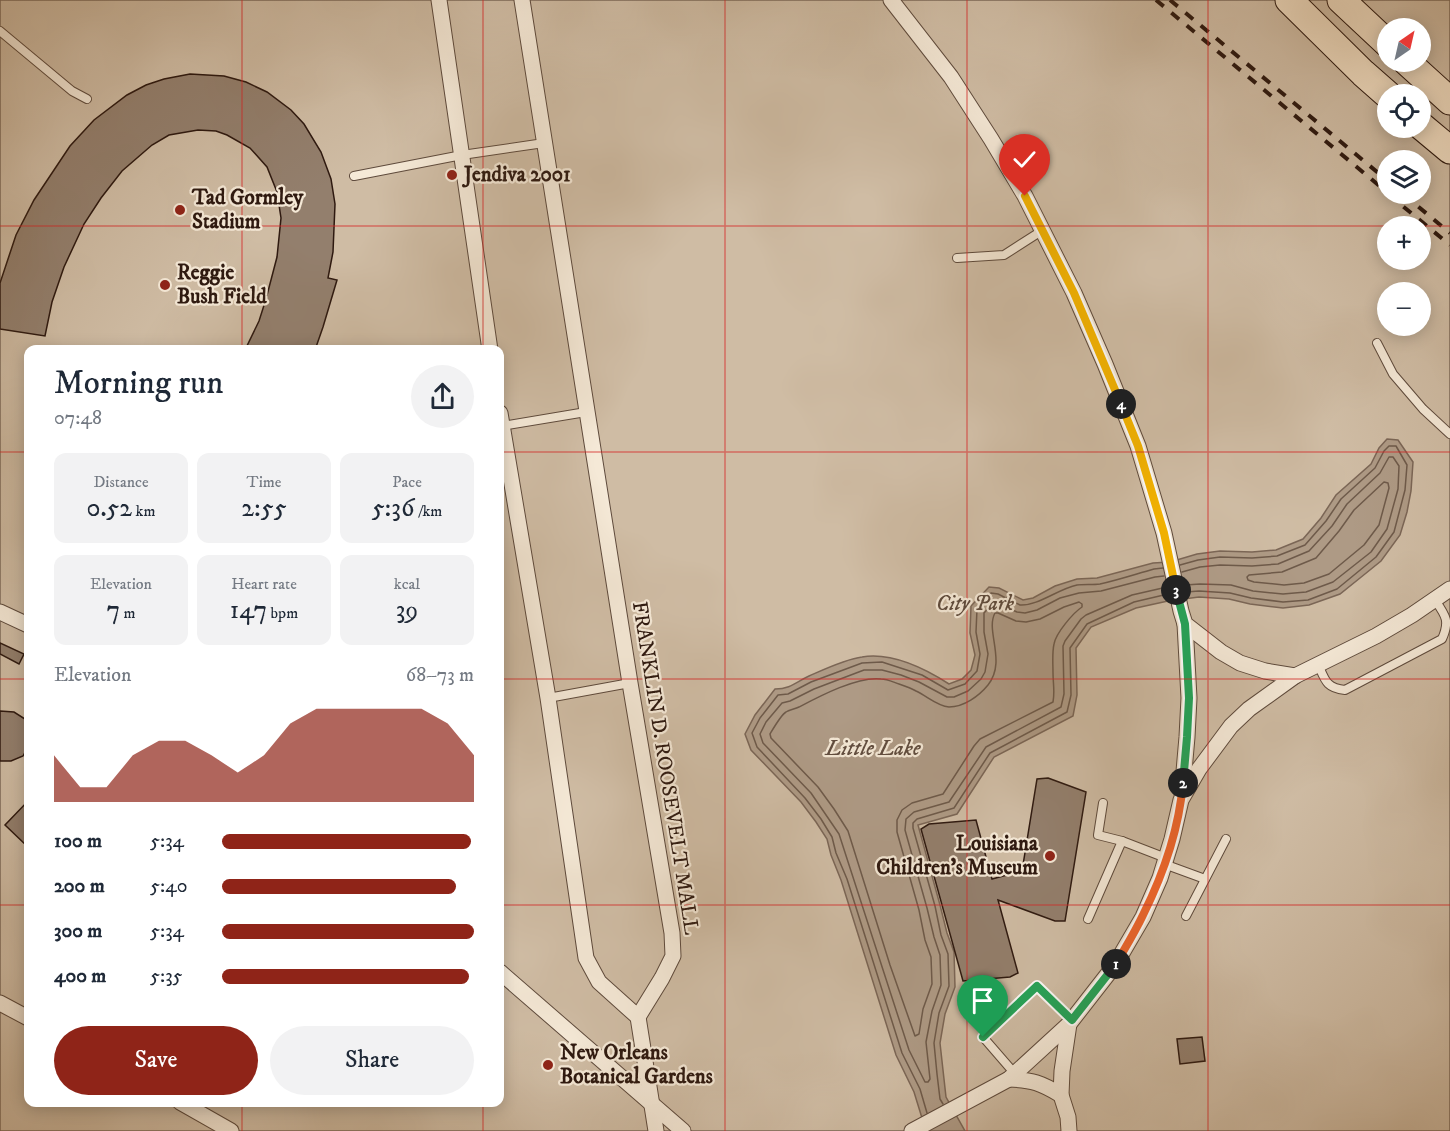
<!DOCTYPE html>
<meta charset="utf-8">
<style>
:root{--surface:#fff;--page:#f2f2f3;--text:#1f2937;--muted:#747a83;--accent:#8f2418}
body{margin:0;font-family:"IM FELL DW Pica",serif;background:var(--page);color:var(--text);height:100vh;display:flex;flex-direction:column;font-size:22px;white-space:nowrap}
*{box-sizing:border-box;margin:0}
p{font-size:20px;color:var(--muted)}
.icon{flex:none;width:33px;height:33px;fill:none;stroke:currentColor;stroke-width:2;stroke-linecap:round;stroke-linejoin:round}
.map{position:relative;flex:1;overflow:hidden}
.details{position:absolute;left:24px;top:345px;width:480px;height:762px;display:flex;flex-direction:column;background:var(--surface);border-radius:12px;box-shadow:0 3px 15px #0003}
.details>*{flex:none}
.needle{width:39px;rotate:34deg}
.controls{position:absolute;left:1377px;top:18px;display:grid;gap:12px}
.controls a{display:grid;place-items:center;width:54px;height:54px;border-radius:50%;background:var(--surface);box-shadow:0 3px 15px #0003;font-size:30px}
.pin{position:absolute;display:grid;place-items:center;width:51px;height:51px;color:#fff;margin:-62px -26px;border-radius:50% 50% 50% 0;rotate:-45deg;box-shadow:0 0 6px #0007}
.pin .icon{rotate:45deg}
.km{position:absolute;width:30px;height:30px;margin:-15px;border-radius:50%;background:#222;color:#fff;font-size:16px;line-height:30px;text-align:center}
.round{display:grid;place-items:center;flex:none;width:63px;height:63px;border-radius:32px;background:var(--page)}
.headline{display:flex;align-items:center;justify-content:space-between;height:102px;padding:0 30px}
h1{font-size:33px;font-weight:600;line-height:45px}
.figures{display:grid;grid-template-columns:repeat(3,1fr);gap:9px;height:102px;padding:6px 30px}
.figures div{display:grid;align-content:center;border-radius:12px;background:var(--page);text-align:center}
.figures b{font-size:26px;font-weight:600}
.figures small{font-size:16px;font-weight:400}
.figures p{font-size:16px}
.chart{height:168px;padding:12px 30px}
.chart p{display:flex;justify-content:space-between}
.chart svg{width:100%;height:108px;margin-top:6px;fill:var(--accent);opacity:.7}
.primary-button{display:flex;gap:12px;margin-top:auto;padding:12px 30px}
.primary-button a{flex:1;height:69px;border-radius:36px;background:var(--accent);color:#fff;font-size:24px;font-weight:600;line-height:69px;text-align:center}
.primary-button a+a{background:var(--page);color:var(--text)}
ul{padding:0 30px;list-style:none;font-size:20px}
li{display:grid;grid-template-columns:96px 72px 1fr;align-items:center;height:45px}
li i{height:15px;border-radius:8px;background:var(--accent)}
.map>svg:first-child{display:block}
</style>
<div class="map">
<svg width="1450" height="1131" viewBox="0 0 1450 1131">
<rect width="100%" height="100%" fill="#f0ddc2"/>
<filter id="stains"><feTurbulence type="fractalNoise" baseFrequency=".00333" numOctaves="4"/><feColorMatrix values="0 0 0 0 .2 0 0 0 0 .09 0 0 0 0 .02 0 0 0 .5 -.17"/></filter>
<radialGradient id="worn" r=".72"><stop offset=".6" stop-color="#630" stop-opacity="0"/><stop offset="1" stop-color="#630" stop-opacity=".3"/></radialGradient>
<!-- green -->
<path fill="#cfbca4" stroke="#7e6a5a" stroke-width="1.5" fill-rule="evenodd" d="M0,0H1450V1131H0ZM1388,28H1420V62H1388ZM1388,94H1420V128H1388ZM1388,160H1420V194H1388ZM1388,226H1420V260H1388ZM1388,292H1420V326H1388ZM28,350H500V1102H28Z"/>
<!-- water -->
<path fill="#ae9a85" stroke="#7b6656" stroke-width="1.5" d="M1387,439L1398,440L1413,462L1411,491L1407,512L1400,535L1381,561L1360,578L1340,594L1309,605L1283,608L1250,604L1229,599L1199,597L1168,601L1136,608L1091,627L1076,648L1077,695L1073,716L994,757L957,814L918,825L940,905L947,933L954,952L955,987L945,1014L940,1043L946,1097L965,1131H926L914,1092L896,1055L841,880L831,855L827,839L816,822L801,802L751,750L745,734L755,715L775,689C791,689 796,682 809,676C825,669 846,659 862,657C892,652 924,668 949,684L962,679L971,670L975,655L970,633L971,606L989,587L999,588L1023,600L1033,598L1055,586L1077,579L1097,578L1153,563L1170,562L1197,554L1220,551L1252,552L1276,550L1303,539L1321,518L1336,495L1371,464L1379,448Z"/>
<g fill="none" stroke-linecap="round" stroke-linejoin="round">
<!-- shore -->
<g stroke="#6e5a4a" stroke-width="1.5">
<path d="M1384,482L1388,483L1389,488L1379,525L1364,545L1329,574L1304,583L1284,585L1254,582L1248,580L1247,577L1249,575L1282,572L1316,558L1339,531L1354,510Z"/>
<path d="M1180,565L1198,560L1220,557L1252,558L1277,556L1305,545L1326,521L1341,499L1375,468L1384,451L1389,446H1396L1407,465L1405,490L1394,532L1376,557L1337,589L1308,600L1283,602L1251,598L1230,593L1199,591L1186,592"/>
<path d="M1182,572L1200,567L1220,565L1252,566L1278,564L1309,551L1332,526L1347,504L1380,473L1389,457H1393L1399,466L1398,489L1387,529L1371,552L1333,582L1306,592L1283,594L1253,591L1231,585L1200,584L1185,585"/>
<path d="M1164,576L1155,577L1101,591L1079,593L1060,598L1037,610L1025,613L1017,612L994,602L984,613V632L988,654L985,672L981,679L968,691L954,697H947L919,682L901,675L882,670H864L814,689L790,701L782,703L766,722L760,734L763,743L811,793L839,834L909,1050L925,1082H928L930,1079L926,1042L932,1011L941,985L940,955L934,937L927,908L905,830L906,819L914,812L949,802L986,747L1061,707L1064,694L1063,646L1065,641L1081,619L1086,615L1132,595L1167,587"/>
<path d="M1079,602L1082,604V607C1073,613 1056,633 1054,644C1052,653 1053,664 1053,673C1053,683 1055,692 1053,702L980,739L974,746L943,794L912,803L902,810L897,820V832L919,910L925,940L931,957L932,984L923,1009L919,1034L915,1036L890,965L848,831L834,809L818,787L771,738L770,734C773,729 781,715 786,712C789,710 795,709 799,707C820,696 858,676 881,679C887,679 893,682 899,684C905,686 911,688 916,691C927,696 937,706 949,707C964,707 979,696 988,685C1007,661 985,631 995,613H998L1016,621L1026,622L1040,619L1064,607Z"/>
<path d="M943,1104L940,1099L937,1074L934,1043L939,1013L949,986L948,954L941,935L935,906L913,828V823L917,819L954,808L990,753L1067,712L1071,695L1070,648L1087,624L1134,602L1168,594"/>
<path d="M927,1113L920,1089L902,1053L847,879L836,853L832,837L821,819L805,798L757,747L752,733L760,718L778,695L788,694L811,682L862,663L882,662L922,675L948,690L965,684L977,671L980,654L976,632L977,609L991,593L998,594L1020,605C1038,606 1058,589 1077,585C1084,584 1092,585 1100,584C1118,580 1136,574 1154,569L1163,568"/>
</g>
</g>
<!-- building -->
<g fill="#937f6d" stroke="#2e1910" stroke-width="1.5">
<path d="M190,74L224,76L246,82L267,92L291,110L304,124L321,152L331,179L335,204L333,252L328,278L337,280L323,327L315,350H245L259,321L266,299L277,257L281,218L277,192L267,167L250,148L227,135L216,131L198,130L169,135L152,145L122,171L101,198L84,224L64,267L52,302L45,336L0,329V283L16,235L34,200L70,146L94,120L127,95L146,85L164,79Z"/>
<path d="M0,643L24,654L19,664L0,654Z"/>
<path d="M0,711L14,712L25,719L28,727V747L23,756L11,761H0Z"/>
<path d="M1048,778L1086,792L1065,921H1055L998,900L1018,973L1010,977L963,981L921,829L929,824L976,820L992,879L1022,871L1037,779Z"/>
<path d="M28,801V847L5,825Z"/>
<path d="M1202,1037L1205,1061L1180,1064L1177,1039Z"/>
</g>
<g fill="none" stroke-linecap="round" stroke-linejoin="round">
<defs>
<g id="service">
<path d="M0,31L72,91L87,99"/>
<path d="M354,176L462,155L544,143"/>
<path d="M957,258L1004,255L1043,230"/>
<path d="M1377,343L1393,374L1423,409L1450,434"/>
<path d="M502,426L586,412"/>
<path d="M1318,664C1325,680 1326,688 1345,690L1442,639C1450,621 1446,616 1435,600"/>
<path d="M548,698L630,683"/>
<path d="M1103,803L1098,835L1122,841"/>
<path d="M1164,864L1205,879"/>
<path d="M1186,916L1226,839"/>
<path d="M1088,919L1122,841L1166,858"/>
<path d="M1015,1074L983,1037L1037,986L1072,1020"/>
</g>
<g id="minor">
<path d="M439,0L490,350"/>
<path d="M891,0L951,77L991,139L1025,196L1074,293L1105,364L1138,446L1164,533L1181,611L1185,624L1221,652L1240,663L1265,671L1295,676"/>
<path d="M500,413L548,698L586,958L599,982L638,1017L662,978L673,956L672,933L630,683L522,0"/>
<path d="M0,612L28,625"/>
<path d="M1182,794L1187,737L1189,698L1185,624"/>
<path d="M500,972L683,1131"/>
<path d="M0,1003L28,1018"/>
<path d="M638,1017L656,1131"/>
<path d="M1069,1024L1062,1071L1061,1095L1068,1117L1069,1131"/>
<path d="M1009,1079C1033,1080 1041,1083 1061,1095"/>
<path d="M180,1102L231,1131"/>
<path d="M912,1131L1009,1079L1069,1024L1115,965L1143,917L1160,878L1172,839L1181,800L1199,769L1231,726L1249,709L1295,676L1376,636L1412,615L1450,589"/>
</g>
<g id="motorway">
<path d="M1289,0L1363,73L1388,95"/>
<path d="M1341,0L1388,44"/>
<path d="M1407,62L1450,101"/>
<path d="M1420,125L1450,150"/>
</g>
</defs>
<!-- service casing -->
<use href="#service" stroke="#5e4a3c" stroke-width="10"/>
<!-- minor casing -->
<use href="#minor" stroke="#5e4a3c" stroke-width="17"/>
<!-- motorway casing -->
<use href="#motorway" stroke="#2e1910" stroke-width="29"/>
<!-- service -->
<use href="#service" stroke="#f5e9d7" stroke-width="8"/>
<!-- minor -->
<use href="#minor" stroke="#f5e9d7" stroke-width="15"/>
<!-- motorway -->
<use href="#motorway" stroke="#f0ddc2" stroke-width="27"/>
<!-- rail -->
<g stroke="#2e1910" stroke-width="4" stroke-dasharray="10 10" stroke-linecap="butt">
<path d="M1156,0L1388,193"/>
<path d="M1170,0L1388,181"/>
<path d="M1388,194L1450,245"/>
<path d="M1403,194L1450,233"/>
</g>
</g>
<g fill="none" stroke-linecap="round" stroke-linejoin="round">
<defs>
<path id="split-1" d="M983,1037L1037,986L1072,1020L1116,964"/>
<path id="split-2" d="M1116,964C1125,948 1135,932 1143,915C1163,875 1179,828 1183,783"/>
<path id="split-3" d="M1176,590L1185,624L1189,698L1187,737L1183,783"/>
<path id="split-4" d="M1121,404L1138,446L1164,533L1176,590"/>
<path id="split-5" d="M1025,196L1074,293L1121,404"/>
</defs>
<!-- split-1 casing -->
<use href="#split-1" stroke="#fff" stroke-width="12"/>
<!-- split-2 casing -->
<use href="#split-2" stroke="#fff" stroke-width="12"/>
<!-- split-3 casing -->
<use href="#split-3" stroke="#fff" stroke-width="12"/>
<!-- split-4 casing -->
<use href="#split-4" stroke="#fff" stroke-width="12"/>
<!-- split-5 casing -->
<use href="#split-5" stroke="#fff" stroke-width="12"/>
<!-- split-1 -->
<use href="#split-1" stroke="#22a559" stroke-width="8"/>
<!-- split-2 -->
<use href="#split-2" stroke="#f0652b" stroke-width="8"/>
<!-- split-3 -->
<use href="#split-3" stroke="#22a559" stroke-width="8"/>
<!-- split-4 -->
<use href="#split-4" stroke="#f5b400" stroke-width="8"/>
<!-- split-5 -->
<use href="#split-5" stroke="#f5b400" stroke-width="8"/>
</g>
<!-- grid -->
<path fill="none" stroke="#d62828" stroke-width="1.5" stroke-opacity="0.55" d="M242,0V350M483,0V350M725,0V1131M967,0V1131M1208,0V1131M0,226H1450M0,452H28M500,452H1450M0,679H28M500,679H1450M0,905H28M500,905H1450M242,1102V1131M483,1102V1131"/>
<!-- markers -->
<g fill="#8f2418" stroke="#f5e9d7" stroke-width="2">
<circle cx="452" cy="175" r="6"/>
<circle cx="180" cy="210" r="6"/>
<circle cx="165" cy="285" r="6"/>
<circle cx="1050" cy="856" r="6"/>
<circle cx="548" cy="1065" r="6"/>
</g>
<g text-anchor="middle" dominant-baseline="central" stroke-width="4.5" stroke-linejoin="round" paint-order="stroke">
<!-- poi labels -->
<g font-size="21" font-weight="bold" fill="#2e1910" stroke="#f5e9d7" text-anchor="start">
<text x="464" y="175">Jendiva 2001</text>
<text x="192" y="198">Tad Gormley<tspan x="192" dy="24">Stadium</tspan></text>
<text x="177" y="273">Reggie<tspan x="177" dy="24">Bush Field</tspan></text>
<text x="1038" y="844" text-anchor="end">Louisiana<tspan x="1038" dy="24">Children's Museum</tspan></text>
<text x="560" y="1053">New Orleans<tspan x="560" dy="24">Botanical Gardens</tspan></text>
</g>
<!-- park labels -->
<g font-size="21" font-style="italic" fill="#5e4a3c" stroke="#f5e9d7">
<text x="975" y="604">City Park</text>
</g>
<!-- street labels -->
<g font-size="21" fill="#2e1910" stroke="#f5e9d7">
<text transform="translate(665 768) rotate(81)">FRANKLIN D. ROOSEVELT MALL</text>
</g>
<!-- water labels -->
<g font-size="22" font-style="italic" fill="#614d3f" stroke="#f5e9d7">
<text x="873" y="748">Little Lake</text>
</g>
</g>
<rect width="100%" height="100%" filter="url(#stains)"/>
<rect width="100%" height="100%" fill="url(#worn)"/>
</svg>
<div class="controls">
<a><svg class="needle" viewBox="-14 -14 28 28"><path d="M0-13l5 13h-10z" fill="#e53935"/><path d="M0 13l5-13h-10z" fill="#747a83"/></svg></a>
<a><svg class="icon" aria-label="locate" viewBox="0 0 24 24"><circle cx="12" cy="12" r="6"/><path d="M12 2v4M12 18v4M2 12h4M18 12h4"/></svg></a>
<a><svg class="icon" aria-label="layers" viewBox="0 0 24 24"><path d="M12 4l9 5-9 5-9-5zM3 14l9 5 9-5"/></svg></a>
<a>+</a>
<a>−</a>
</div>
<div class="pin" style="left:983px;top:1037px;background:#1e9e55"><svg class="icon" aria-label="arrive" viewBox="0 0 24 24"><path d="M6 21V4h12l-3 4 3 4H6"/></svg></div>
<div class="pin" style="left:1025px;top:196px;background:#d93025"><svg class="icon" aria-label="check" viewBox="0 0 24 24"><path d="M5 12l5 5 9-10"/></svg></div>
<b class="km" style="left:1116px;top:964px">1</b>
<b class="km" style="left:1183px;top:783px">2</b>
<b class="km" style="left:1176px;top:590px">3</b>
<b class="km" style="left:1121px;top:404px">4</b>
<section class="details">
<div class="headline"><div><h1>Morning run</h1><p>07:48</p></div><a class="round"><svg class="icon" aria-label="share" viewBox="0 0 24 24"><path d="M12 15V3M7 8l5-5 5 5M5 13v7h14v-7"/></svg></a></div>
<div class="figures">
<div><p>Distance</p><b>0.52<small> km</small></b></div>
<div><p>Time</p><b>2:55</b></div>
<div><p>Pace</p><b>5:36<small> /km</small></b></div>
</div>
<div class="figures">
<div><p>Elevation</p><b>7<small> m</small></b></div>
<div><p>Heart rate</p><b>147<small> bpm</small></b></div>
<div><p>kcal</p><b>39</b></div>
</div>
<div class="chart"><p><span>Elevation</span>68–73 m</p>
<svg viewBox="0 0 160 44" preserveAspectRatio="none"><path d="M0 44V25L10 38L20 38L30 25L40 19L50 19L60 25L70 32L80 25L90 12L100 6L110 6L120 6L130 6L140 6L150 12L160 25V44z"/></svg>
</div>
<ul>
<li><b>100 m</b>5:34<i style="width:99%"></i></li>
<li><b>200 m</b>5:40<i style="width:93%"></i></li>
<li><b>300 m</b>5:34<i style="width:100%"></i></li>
<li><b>400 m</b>5:35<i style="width:98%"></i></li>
</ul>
<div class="primary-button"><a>Save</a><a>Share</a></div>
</section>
</div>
